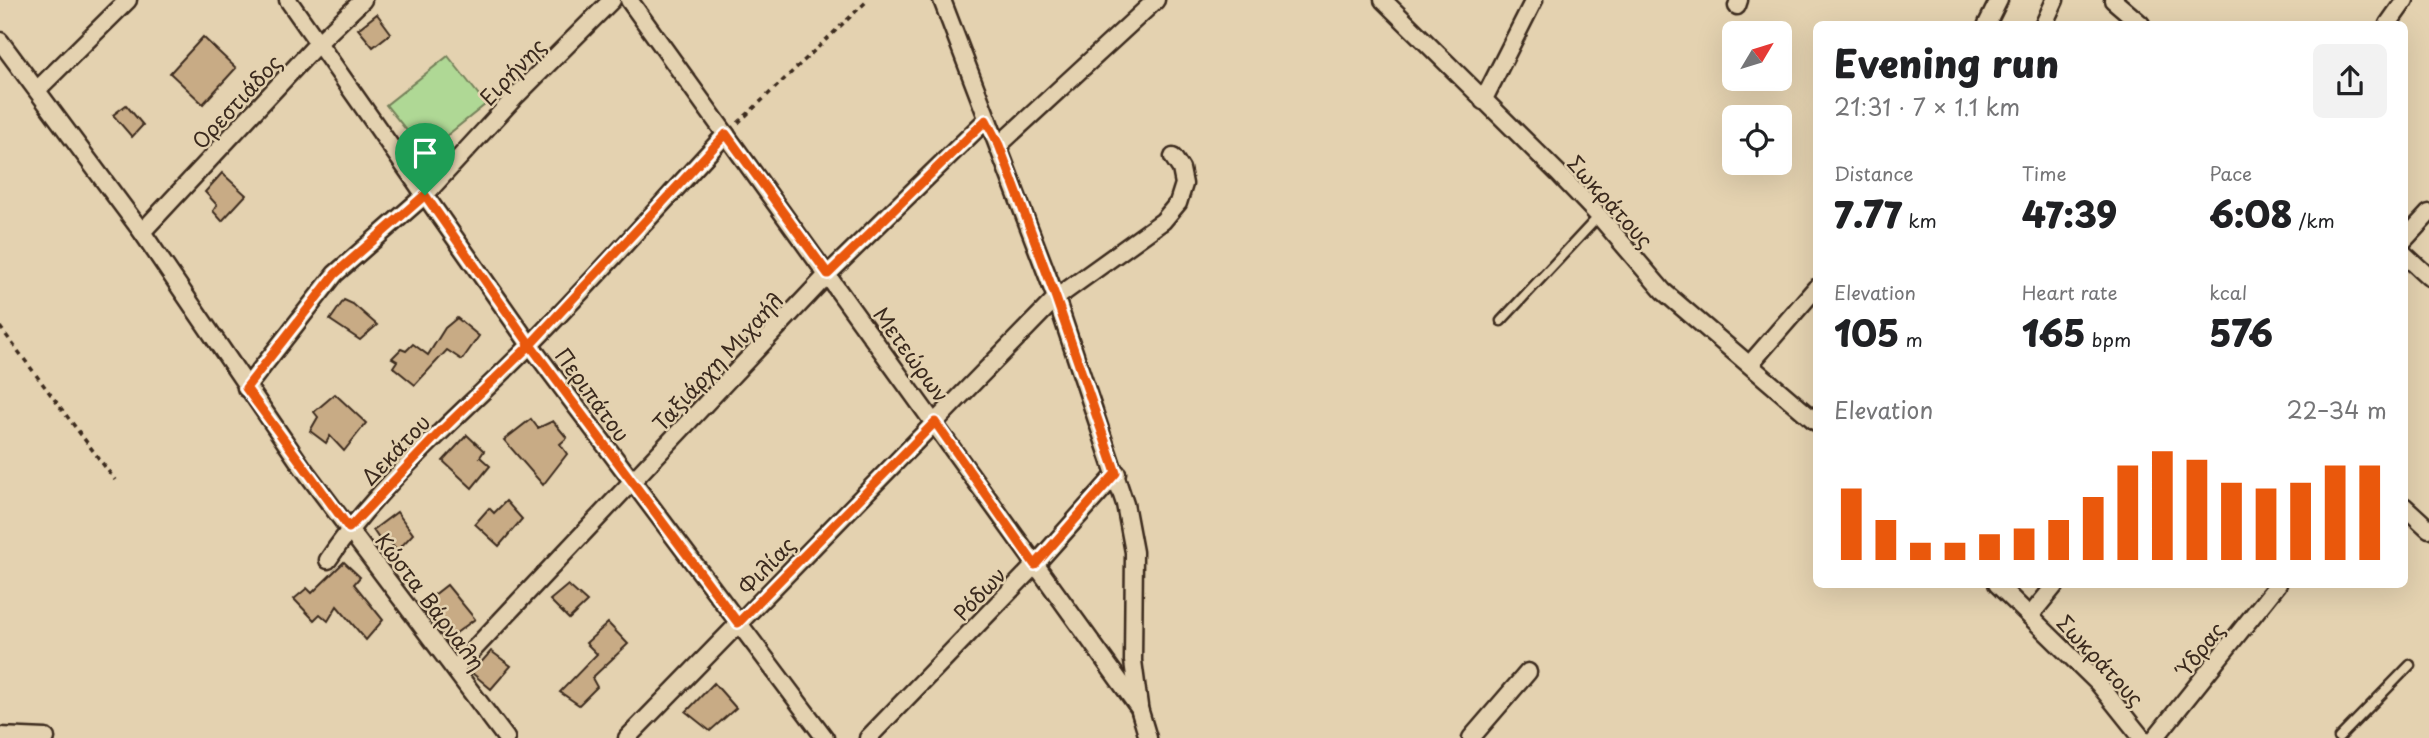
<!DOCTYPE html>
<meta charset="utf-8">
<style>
:root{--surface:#fff;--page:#f2f2f2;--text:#202124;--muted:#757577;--accent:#ea580c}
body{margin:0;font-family:"Playpen Sans",sans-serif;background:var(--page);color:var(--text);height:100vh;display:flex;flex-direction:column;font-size:26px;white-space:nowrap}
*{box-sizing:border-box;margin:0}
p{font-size:23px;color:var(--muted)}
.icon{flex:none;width:38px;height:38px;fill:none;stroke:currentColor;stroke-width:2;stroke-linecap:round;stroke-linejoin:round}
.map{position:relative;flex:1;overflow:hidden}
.panel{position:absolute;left:1813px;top:21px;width:595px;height:567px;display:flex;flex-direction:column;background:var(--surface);border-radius:10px;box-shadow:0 7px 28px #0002}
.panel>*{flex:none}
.needle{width:46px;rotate:52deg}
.tools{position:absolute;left:1722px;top:21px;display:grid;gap:14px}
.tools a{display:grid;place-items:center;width:70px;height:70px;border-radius:10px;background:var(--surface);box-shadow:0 7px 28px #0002;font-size:35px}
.pin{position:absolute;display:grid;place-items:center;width:60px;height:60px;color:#fff;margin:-72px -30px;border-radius:50% 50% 50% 0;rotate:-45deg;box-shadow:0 0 7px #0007}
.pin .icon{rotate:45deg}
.round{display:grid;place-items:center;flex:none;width:74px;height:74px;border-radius:10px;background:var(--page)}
.overview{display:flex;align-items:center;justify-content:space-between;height:119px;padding:0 21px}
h1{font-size:38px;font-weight:800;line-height:52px}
.metrics{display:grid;grid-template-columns:repeat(3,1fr);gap:10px;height:119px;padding:7px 21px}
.metrics div{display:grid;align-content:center}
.metrics b{font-size:35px;font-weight:800}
.metrics small{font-size:19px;font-weight:400}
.metrics p{font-size:19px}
.chart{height:196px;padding:14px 21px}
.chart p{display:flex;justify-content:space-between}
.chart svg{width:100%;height:126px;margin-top:7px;stroke:var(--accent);stroke-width:6}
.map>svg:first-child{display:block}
</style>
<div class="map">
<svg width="2429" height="738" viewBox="0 0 2429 738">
<rect width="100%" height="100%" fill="#e4d2b0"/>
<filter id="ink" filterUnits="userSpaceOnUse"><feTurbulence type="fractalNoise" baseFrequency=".0143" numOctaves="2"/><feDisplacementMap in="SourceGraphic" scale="14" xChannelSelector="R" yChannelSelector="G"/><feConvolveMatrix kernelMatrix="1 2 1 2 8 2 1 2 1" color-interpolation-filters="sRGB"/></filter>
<g filter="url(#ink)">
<!-- green -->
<path fill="#afd895" stroke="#75815a" stroke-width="2" d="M448,56L486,104L425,153L386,105Z"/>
<!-- building -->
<g fill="#c8ab85" stroke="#3b2a1e" stroke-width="2">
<path d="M377,14L391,33L373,47L358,29Z"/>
<path d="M203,37L236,68L203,104L170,73Z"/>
<path d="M126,105L143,125L132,137L113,115Z"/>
<path d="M222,173L246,195L222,221L213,211L217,205L205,192Z"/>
<path d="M344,300L353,304L377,325L360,340L330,320Z"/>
<path d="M457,318L479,336L462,360L447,350L415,385L393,367L397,361L392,358L401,349L406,351L413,344L428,355L445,328Z"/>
<path d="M335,394L366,423L344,451L330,436L326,443L310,431L318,417L314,412Z"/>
<path d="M531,419L538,428L553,421L567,438L560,444L567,454L543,485L504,440Z"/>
<path d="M467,435L484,451L480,457L490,466L472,488L443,461Z"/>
<path d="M506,501L522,519L499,546L475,524L489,508L494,513Z"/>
<path d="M397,512L413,534L397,551L387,539L382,543L373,530Z"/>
<path d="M344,562L360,577L354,584L383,620L366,640L337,606L328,621L320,614L314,620L294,599L307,588L312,593Z"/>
<path d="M447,585L475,619L448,639L420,606Z"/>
<path d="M568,585L587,602L569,619L550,600Z"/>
<path d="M608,623L628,644L592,678L597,687L579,705L560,692L597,654L586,643Z"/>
<path d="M491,651L511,666L491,689L472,673Z"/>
<path d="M714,683L736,708L710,731L686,712Z"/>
</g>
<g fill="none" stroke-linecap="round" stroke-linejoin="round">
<defs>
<g id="service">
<path d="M1501,321L1599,216"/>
<path d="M2339,738L2410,665"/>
</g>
<g id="minor">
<path d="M288,0L530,345L825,738"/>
<path d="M629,0L1139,708L1148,738"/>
<path d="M942,0L1056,298L1125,504L1134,552L1133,661L1139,706"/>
<path d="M1383,0L1558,173L1599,216L1663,291L1816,422"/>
<path d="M2113,0L2141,24"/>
<path d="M1737,6L1739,0"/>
<path d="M1987,24L1999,0"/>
<path d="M2044,24L2055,0"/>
<path d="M2388,24L2405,0"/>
<path d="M0,41L142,232L303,468L506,738"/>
<path d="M37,90L128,0"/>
<path d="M1483,101L1534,0"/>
<path d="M999,145L1156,0"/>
<path d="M142,232L319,42L363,0"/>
<path d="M2404,240L2429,213"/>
<path d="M2404,254L2429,277"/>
<path d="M1750,364L1816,288"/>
<path d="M246,388L335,274L425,195L517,95L612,0"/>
<path d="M2404,506L2429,529"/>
<path d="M328,560C383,478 462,415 531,344C598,276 661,204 726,134"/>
<path d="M1997,584L2098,683L2142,738"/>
<path d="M2030,616L2056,584"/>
<path d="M456,668L828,274L986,120"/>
<path d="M0,736L46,738"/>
<path d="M627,738L1056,298L1163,221L1178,203L1184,184L1181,169L1173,157"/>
<path d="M868,738L1035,565L1117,473"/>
<path d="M1471,738L1528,672"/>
<path d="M2155,738L2278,584"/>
</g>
</defs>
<!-- service casing -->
<use href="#service" stroke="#3b2a1e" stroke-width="13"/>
<!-- minor casing -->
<use href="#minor" stroke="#3b2a1e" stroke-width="21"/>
<!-- path -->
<g stroke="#3b2a1e" stroke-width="3.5" stroke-dasharray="5 5" stroke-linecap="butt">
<path d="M738,123L868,0"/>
<path d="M0,327L115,480"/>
</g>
<!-- service -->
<use href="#service" stroke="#e4d2b0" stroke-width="8"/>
<!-- minor -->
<use href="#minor" stroke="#e4d2b0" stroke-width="16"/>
</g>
</g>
<g fill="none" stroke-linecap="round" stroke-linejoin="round" filter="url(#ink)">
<defs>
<path id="route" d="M425,195L335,274L246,388L349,528L440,432L530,345L738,623L935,422L1035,565L1116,473L1056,298L999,145L986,120L828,274L726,134L530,345L425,195"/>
</defs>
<!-- route casing -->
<use href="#route" stroke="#fff" stroke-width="14"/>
<!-- route -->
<use href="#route" stroke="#ea580c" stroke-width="9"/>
</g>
<g text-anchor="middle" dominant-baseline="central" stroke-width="5" stroke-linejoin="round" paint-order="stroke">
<!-- street labels -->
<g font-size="21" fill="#3b2a1e" stroke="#e4d2b0">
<text transform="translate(512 71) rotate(-46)">Ειρήνης</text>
<text transform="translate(236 101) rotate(-47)">Ορεστιάδος</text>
<text transform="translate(1611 201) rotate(48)">Σωκράτους</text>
<text transform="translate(912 354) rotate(54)">Μετεώρων</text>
<text transform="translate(717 361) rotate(-47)">Ταξιάρχη Μιχαήλ</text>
<text transform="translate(593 394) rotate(54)">Περιπάτου</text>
<text transform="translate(395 449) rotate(-46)">Δεκάτου</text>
<text transform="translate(766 565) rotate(-46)">Φιλίας</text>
<text transform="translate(979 593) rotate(-46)">Ρόδων</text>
<text transform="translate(431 601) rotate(53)">Κώστα Βάρναλη</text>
<text transform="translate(2200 648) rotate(-51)">Ύδρας</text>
<text transform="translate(2101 660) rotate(47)">Σωκράτους</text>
</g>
</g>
</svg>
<div class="tools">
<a><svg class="needle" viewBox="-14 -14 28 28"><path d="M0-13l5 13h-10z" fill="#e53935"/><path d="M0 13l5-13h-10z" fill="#757577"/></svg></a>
<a><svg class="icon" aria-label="locate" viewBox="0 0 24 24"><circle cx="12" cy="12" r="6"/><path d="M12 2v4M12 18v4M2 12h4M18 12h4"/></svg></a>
</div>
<div class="pin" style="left:425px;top:195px;background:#1e9e55"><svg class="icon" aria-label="arrive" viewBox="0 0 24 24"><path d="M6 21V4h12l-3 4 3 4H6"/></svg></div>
<section class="panel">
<div class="overview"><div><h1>Evening run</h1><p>21:31 · 7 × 1.1 km</p></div><a class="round"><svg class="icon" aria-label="share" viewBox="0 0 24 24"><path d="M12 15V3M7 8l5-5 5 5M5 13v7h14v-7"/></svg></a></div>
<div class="metrics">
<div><p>Distance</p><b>7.77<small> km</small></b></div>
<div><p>Time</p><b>47:39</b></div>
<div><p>Pace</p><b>6:08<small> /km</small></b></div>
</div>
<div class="metrics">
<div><p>Elevation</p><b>105<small> m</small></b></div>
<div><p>Heart rate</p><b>165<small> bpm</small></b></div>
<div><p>kcal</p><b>576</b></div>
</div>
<div class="chart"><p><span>Elevation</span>22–34 m</p>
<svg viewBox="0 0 160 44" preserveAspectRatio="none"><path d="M5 44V19M15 44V30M25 44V38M35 44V38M45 44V35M55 44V33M65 44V30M75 44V22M85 44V11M95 44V6M105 44V9M115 44V17M125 44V19M135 44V17M145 44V11M155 44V11"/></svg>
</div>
</section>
</div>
